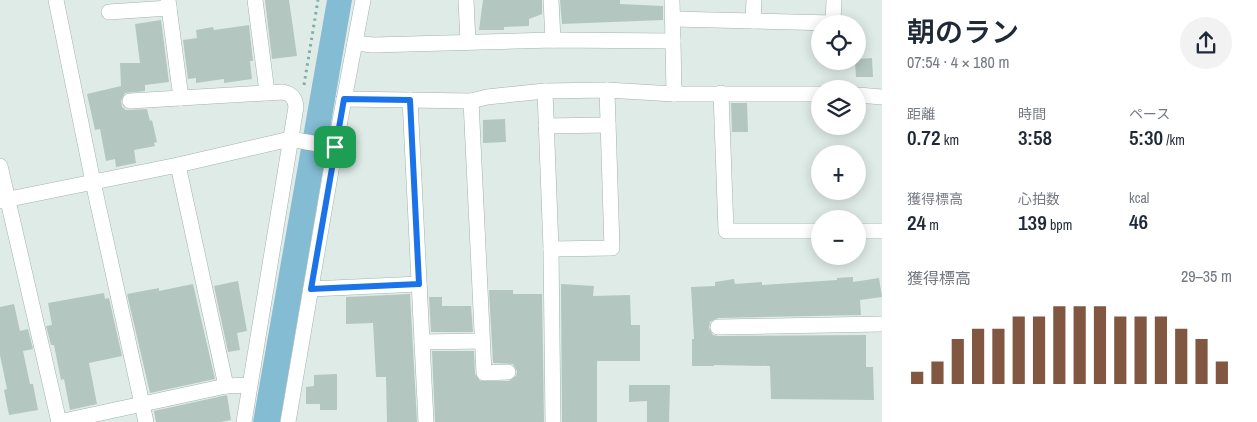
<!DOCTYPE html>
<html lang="ja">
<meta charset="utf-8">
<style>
:root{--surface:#fff;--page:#f2f2f3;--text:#1f2937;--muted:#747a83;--accent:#815742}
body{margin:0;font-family:"Archivo Narrow","Noto Sans JP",sans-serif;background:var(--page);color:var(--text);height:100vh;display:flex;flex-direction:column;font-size:19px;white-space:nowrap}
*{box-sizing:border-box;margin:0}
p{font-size:16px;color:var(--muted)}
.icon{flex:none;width:28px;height:28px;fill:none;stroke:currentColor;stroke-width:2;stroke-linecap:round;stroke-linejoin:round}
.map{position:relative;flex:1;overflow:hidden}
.details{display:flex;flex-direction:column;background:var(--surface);width:375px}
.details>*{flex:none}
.controls{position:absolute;left:811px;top:15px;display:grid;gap:10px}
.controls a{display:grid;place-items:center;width:55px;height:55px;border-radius:50%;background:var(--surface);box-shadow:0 2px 12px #0003;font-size:25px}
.pin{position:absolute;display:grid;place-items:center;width:42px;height:42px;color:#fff;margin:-21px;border-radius:10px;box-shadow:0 2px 8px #0006}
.round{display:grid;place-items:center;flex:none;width:52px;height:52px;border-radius:26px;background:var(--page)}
.head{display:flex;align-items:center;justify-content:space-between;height:85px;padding:0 25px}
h1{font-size:28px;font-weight:600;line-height:38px}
.metrics{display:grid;grid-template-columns:repeat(3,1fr);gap:8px;height:85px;padding:5px 25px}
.metrics div{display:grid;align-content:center}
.metrics b{font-size:21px;font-weight:600}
.metrics small{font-size:14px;font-weight:400}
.metrics p{font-size:14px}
.chart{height:140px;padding:10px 25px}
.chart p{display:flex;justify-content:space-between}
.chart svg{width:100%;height:90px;margin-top:5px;stroke:var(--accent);stroke-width:6}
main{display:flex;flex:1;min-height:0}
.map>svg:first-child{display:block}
</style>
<main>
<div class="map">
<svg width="882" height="422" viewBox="0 0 882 422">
<rect width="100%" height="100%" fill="#dfebe7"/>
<!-- water -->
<path fill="#83bcd3" d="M327,0H352L280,422H253Z"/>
<!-- building -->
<g fill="#b4c6c0">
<path d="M265,0H289L297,56L272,59Z"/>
<path d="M483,0H542V14L529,19V26L504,27V30H479Z"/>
<path d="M560,0H620V4L663,6V20L562,24Z"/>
<path d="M161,20L169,82L145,85V91L125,93L121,101L122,107L126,110L147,109L150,121L152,120L157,142L154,143L155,146L134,150L136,163L116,167L115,159L106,161L100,129L95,130L87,94L121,86L120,63H140L135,24Z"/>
<path d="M249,25L253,61H250L252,79L224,83V79L196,83V78L188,79L183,40L197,38L196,30L213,27L214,30Z"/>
<path d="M872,58L873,77H856L855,61H858V59Z"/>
<path d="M731,103H747L748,132H732Z"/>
<path d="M505,119L506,142L483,143V120Z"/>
<path d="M853,277V282L879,278L882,297L860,300L861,315L718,318L710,322L709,328L713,335L718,336L866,335V367H873L874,400L771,399L770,366L714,365V366H692V339H694L691,287L715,286V282L734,279L735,284L762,282V285L837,280V278Z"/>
<path d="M238,281L247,331L237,333L240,350L228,352L214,286Z"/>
<path d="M193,284L215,379L150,393L127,294L159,288V291Z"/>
<path d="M561,284L594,286L593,296L630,295L631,325H640V361H597V422H562Z"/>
<path d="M489,290H513V294H542L544,422H435L432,351H474L475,374L480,381H509L516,376L517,371L513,364L493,363Z"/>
<path d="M104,293L105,299L109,298L122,356L89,363L97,404L70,410L64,379L61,380L54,345H51L46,326L52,325L48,303Z"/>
<path d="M410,294L417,422H387L386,377H376L373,323L346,324V297Z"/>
<path d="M429,297H442V306H471L473,332H431Z"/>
<path d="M14,304L20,331L28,329L33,349L23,351L30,384H33L38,410L9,415L4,390L7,389L0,355V307Z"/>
<path d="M337,374V410H320V404H306V387L314,386V375Z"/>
<path d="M629,385H670L669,422H647V401L629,402Z"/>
<path d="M227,395L231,420L221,422H156L154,411Z"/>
</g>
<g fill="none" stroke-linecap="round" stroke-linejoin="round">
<defs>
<g id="street">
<path d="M56,0L93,182L146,422"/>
<path d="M168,0L181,98"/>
<path d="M255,0L267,92"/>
<path d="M466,0L468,42"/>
<path d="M551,0L553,40"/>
<path d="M109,12L169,8"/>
<path d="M673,19L833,23L834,0"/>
<path d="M753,21L754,0"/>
<path d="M673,41L674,94"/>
<path d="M355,43L373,45L553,40L673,41L672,0"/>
<path d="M545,91L551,249L553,422"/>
<path d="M721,93L726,231H820"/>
<path d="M858,95L882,97"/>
<path d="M344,99L471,101L487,97L545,91L607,90L674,94H820"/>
<path d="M410,100L426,422"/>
<path d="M130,101L283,92C292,94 295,98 296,107L244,422"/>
<path d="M471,101L484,373L508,372"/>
<path d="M546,126L608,125"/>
<path d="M178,165L226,386"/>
<path d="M0,166L59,422"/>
<path d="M0,201L178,165L290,139L335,147"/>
<path d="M858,231H882"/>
<path d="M551,249L612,248L607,90"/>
<path d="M311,289L419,284"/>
<path d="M718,327L882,324"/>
<path d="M422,342L482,341"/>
<path d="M59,422L226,386L249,385"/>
<path d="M288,422L335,147L363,0"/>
</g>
</defs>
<!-- street casing -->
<use href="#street" stroke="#a2b3af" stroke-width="16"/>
<!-- path -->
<path stroke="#7db0a7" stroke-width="3" stroke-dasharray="2.5 4" stroke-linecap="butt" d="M304,85L318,0"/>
<!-- street -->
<use href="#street" stroke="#fff" stroke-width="15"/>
</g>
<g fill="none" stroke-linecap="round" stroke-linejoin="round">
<defs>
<path id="route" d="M344,99L410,100L419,284L311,289Z"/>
</defs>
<!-- route casing -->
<use href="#route" stroke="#fff" stroke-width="10"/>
<!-- route -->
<use href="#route" stroke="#1a73e8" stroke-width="6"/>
</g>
</svg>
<div class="controls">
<a><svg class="icon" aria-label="locate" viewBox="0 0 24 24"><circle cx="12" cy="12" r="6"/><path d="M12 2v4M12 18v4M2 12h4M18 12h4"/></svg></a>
<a><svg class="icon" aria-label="layers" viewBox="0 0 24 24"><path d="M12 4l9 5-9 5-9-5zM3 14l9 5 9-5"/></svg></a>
<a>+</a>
<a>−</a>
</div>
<div class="pin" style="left:335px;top:147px;background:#1e9e55"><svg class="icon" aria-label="arrive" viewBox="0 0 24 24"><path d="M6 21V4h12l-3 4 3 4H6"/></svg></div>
</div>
<section class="details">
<div class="head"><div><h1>朝のラン</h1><p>07:54 · 4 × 180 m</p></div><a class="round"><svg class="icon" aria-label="share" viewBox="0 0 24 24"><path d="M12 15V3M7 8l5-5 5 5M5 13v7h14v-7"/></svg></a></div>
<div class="metrics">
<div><p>距離</p><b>0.72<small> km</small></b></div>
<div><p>時間</p><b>3:58</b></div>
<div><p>ペース</p><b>5:30<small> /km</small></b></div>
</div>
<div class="metrics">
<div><p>獲得標高</p><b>24<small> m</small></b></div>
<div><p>心拍数</p><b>139<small> bpm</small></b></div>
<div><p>kcal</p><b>46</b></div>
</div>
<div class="chart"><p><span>獲得標高</span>29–35 m</p>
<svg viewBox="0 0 160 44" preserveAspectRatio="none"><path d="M5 44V38M15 44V33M25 44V22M35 44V17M45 44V17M55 44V11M65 44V11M75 44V6M85 44V6M95 44V6M105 44V11M115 44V11M125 44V11M135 44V17M145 44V22M155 44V33"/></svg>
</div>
</section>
</main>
